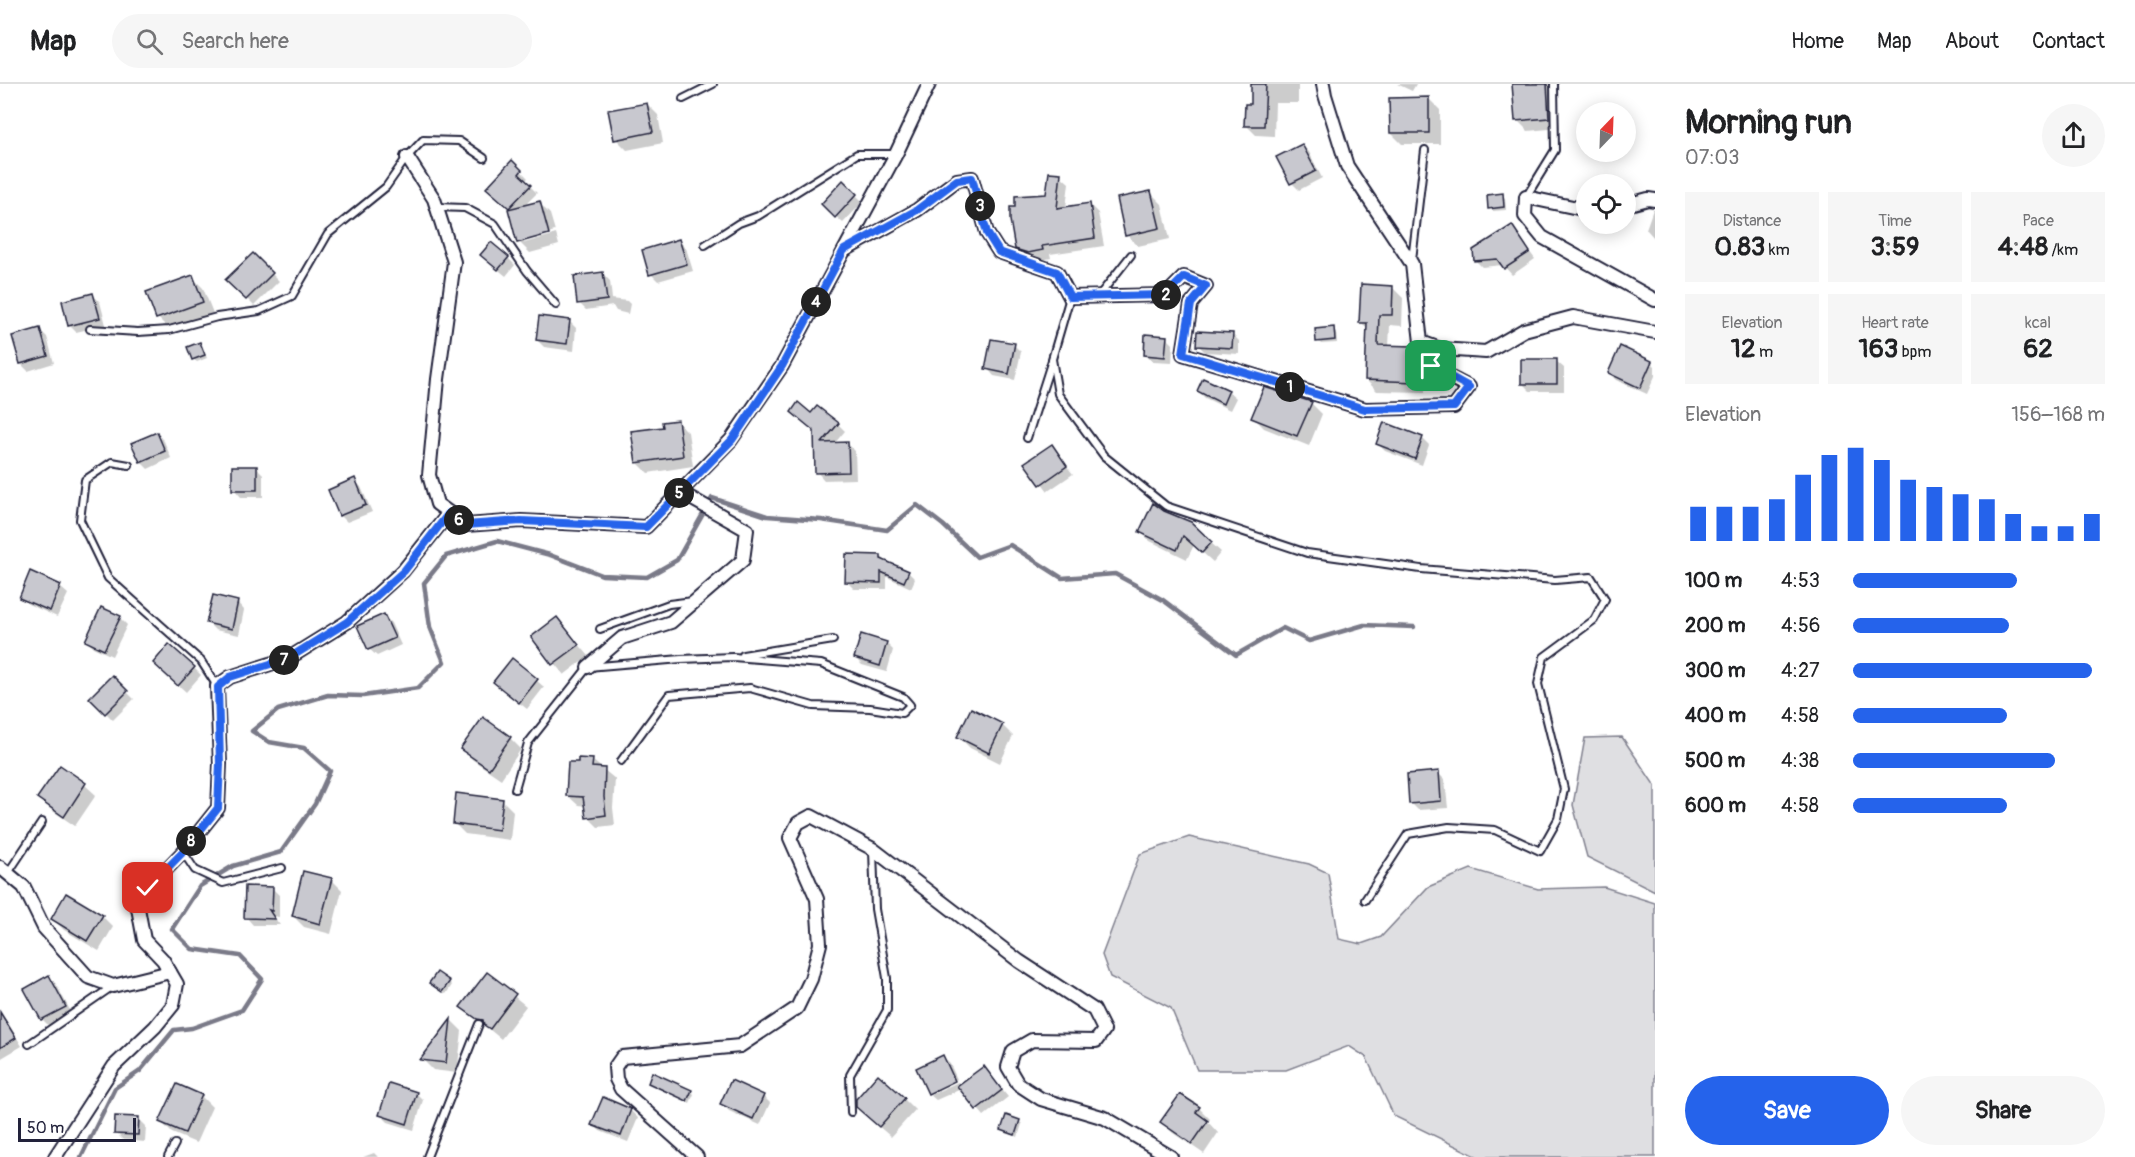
<!DOCTYPE html>
<meta charset="utf-8">
<style>
:root{--surface:#fff;--page:#f6f6f6;--text:#202124;--muted:#757577;--line:#e0e0e0;--accent:#2563eb}
body{margin:0;font-family:Pangolin,sans-serif;background:var(--page);color:var(--text);height:100vh;display:flex;flex-direction:column;font-size:22px;white-space:nowrap}
*{box-sizing:border-box;margin:0}
p{font-size:20px;color:var(--muted)}
.icon{flex:none;width:33px;height:33px;fill:none;stroke:currentColor;stroke-width:2;stroke-linecap:round;stroke-linejoin:round}
.map{position:relative;flex:1;overflow:hidden}
.sheet{display:flex;flex-direction:column;background:var(--surface);width:480px}
.sheet>*{flex:none}
.needle{width:39px;rotate:23deg}
.buttons{position:absolute;left:1576px;top:18px;display:grid;gap:12px}
.buttons a{display:grid;place-items:center;width:60px;height:60px;border-radius:50%;background:var(--surface);box-shadow:0 3px 15px #0003;font-size:30px}
.scale{position:absolute;left:18px;bottom:15px;width:118px;box-sizing:border-box;padding-left:6px;border:3px solid #22223b;border-top:0;font-size:16px;line-height:21px;white-space:nowrap;color:#22223b;-webkit-text-stroke:4px #fff;paint-order:stroke}
.pin{position:absolute;display:grid;place-items:center;width:51px;height:51px;color:#fff;margin:-26px;border-radius:12px;box-shadow:0 3px 9px #0006}
.km{position:absolute;width:30px;height:30px;margin:-15px;border-radius:50%;background:#222;color:#fff;font-size:16px;line-height:30px;text-align:center}
.round{display:grid;place-items:center;flex:none;width:63px;height:63px;border-radius:32px;background:var(--page)}
.summary{display:flex;align-items:center;justify-content:space-between;height:102px;padding:0 30px}
h1{font-size:33px;font-weight:700;line-height:45px}
.stats{display:grid;grid-template-columns:repeat(3,1fr);gap:9px;height:102px;padding:6px 30px}
.stats div{display:grid;align-content:center;border-radius:0px;background:var(--page);text-align:center}
.stats b{font-size:26px;font-weight:700}
.stats small{font-size:16px;font-weight:400}
.stats p{font-size:16px}
.chart{height:168px;padding:12px 30px}
.chart p{display:flex;justify-content:space-between}
.chart svg{width:100%;height:108px;margin-top:6px;stroke:var(--accent);stroke-width:6}
.button{display:flex;gap:12px;margin-top:auto;padding:12px 30px}
.button a{flex:1;height:69px;border-radius:36px;background:var(--accent);color:#fff;font-size:24px;font-weight:700;line-height:69px;text-align:center}
.button a+a{background:var(--page);color:var(--text)}
ul{padding:0 30px;list-style:none;font-size:20px}
li{display:grid;grid-template-columns:96px 72px 1fr;align-items:center;height:45px}
li i{height:15px;border-radius:8px;background:var(--accent)}
header{display:flex;align-items:center;gap:36px;box-sizing:border-box;height:84px;padding:0 30px;background:var(--surface);border-bottom:2px solid var(--line)}
header strong{font-size:28px}
nav{display:flex;gap:33px;margin-inline-start:auto;font-size:21px}
.search{width:420px;height:54px;background:var(--page);display:flex;align-items:center;gap:15px;box-sizing:border-box;padding:0 21px;border-radius:33px;color:var(--muted);font-size:22px}
main{display:flex;flex:1;min-height:0}
.map>svg:first-child{display:block}
</style>
<header>
<strong>Map</strong>
<div class="search"><svg class="icon" aria-label="search" viewBox="0 0 24 24"><circle cx="10" cy="10" r="6"/><path d="M15 15l6 6"/></svg>Search here</div>
<nav><a>Home</a><a>Map</a><a>About</a><a>Contact</a></nav>
</header>
<main>
<div class="map">
<svg width="1655" height="1073" viewBox="0 0 1655 1073">
<rect width="100%" height="100%" fill="#fff"/>
<filter id="ink" filterUnits="userSpaceOnUse"><feTurbulence type="fractalNoise" baseFrequency=".0167" numOctaves="2"/><feDisplacementMap in="SourceGraphic" scale="12" xChannelSelector="R" yChannelSelector="G"/><feConvolveMatrix kernelMatrix="1 2 1 2 8 2 1 2 1" color-interpolation-filters="sRGB"/></filter>
<g filter="url(#ink)">
<!-- green -->
<g fill="#dfdfe2" stroke="#80808e" stroke-width="1.5">
<path d="M1622,653L1655,702V807L1587,773L1573,721L1585,654Z"/>
<path d="M1189,753L1309,780L1328,789L1339,855L1361,860L1381,853L1428,803L1471,785L1538,805L1604,803L1655,819V1073H1478L1394,1032L1366,973L1349,962L1286,986H1197L1171,924L1110,893L1102,871L1140,770Z"/>
</g>
<!-- shadow -->
<g fill="#0003">
<path d="M1252,0H1298V19H1275L1274,52L1256,51L1246,41L1253,22Z"/>
<path d="M1397,0H1416L1412,7Z"/>
<path d="M1513,0H1548L1557,9L1560,44L1528,47L1517,36Z"/>
<path d="M1429,15L1440,26V60H1402L1391,49Z"/>
<path d="M647,20L658,31L663,59L627,66L616,55Z"/>
<path d="M1302,61L1309,68L1322,94L1299,106L1292,99L1278,73Z"/>
<path d="M512,78L528,94L525,97L537,109L523,123L539,119L550,130L555,147L524,156V159L556,150L559,161L530,169L519,158L512,126L488,104Z"/>
<path d="M1060,91L1069,99L1066,124L1089,120L1098,129L1104,162L1050,170L1051,174L1038,177L1026,173L1017,164Z"/>
<path d="M843,98L863,118L843,139L830,127Z"/>
<path d="M1151,109L1162,120L1170,155L1138,162L1127,151Z"/>
<path d="M1502,111L1505,114L1506,126L1493,127L1490,124Z"/>
<path d="M1653,125H1655V155L1646,145Z"/>
<path d="M1511,143L1535,175L1512,191L1503,181L1482,183L1475,176Z"/>
<path d="M679,157L686,164L693,187L658,197L651,190Z"/>
<path d="M253,171L279,197L254,222L228,196Z"/>
<path d="M508,174L515,181L506,192L489,178Z"/>
<path d="M603,190L610,197L612,215L627,217L630,220L628,230L616,227L613,222L586,226L579,219Z"/>
<path d="M192,193L203,204L213,229L169,245L158,234Z"/>
<path d="M1392,203L1403,214L1402,242L1390,241L1389,263L1413,264L1424,275L1426,281L1425,308L1377,307L1366,296L1368,245L1361,238Z"/>
<path d="M93,211L100,218L106,241L76,248L69,241Z"/>
<path d="M569,237L576,244L574,267L544,263L537,256Z"/>
<path d="M1333,245L1336,248L1337,259L1321,260L1318,257Z"/>
<path d="M40,246L47,253L54,279L28,287L21,280Z"/>
<path d="M1232,250L1239,257V270L1205,268L1198,261Z"/>
<path d="M1166,253L1173,260L1172,279L1153,278L1145,271Z"/>
<path d="M200,260L207,274L197,278L193,275Z"/>
<path d="M1014,261L1021,268L1015,296L994,292L987,284Z"/>
<path d="M1556,277L1564,284V307H1530L1523,300Z"/>
<path d="M1651,278L1655,282V292L1647,310L1616,296L1609,289Z"/>
<path d="M1204,296L1228,307L1236,314L1230,326L1205,314L1198,307Z"/>
<path d="M1311,319L1322,330L1309,362L1264,344L1253,333Z"/>
<path d="M811,331L838,340L845,347L834,360H848L855,367L856,395L824,396L817,388L816,348Z"/>
<path d="M677,337L688,348L693,382L648,389L637,378L665,344Z"/>
<path d="M157,350L164,357L171,374L148,385L141,378L133,360Z"/>
<path d="M1422,354L1429,361L1422,381L1385,367L1378,360Z"/>
<path d="M1051,362L1073,390L1048,407L1026,379Z"/>
<path d="M256,383L263,390V413H241L234,405Z"/>
<path d="M354,396L361,403L372,428L347,438L340,431Z"/>
<path d="M1153,421L1211,459L1221,468L1213,478L1194,461L1187,475L1150,457L1140,447Z"/>
<path d="M881,472L887,479L908,488L915,495L911,504L887,493V505H854L847,498Z"/>
<path d="M31,489L60,503L68,510L57,533L28,520L20,513Z"/>
<path d="M237,518L244,526L239,551L215,546L208,539Z"/>
<path d="M102,525L120,534L127,541L112,572L93,563L86,556Z"/>
<path d="M384,532L391,539L401,561L377,572L369,565Z"/>
<path d="M557,535L589,572L564,591L533,554Z"/>
<path d="M886,559L893,566L887,588L862,581L855,574Z"/>
<path d="M513,576L544,603L527,625L502,605Z"/>
<path d="M194,584L201,591L186,608L162,586Z"/>
<path d="M112,593L134,615L113,636L91,614Z"/>
<path d="M1002,641L1013,652L1000,679L970,664L959,653Z"/>
<path d="M510,654L521,665L501,695L473,676L462,665Z"/>
<path d="M592,676L615,695L613,724L615,741L598,743L588,733L586,722L578,721L568,712Z"/>
<path d="M60,684L85,701L96,711L75,742L50,725L39,714Z"/>
<path d="M1438,689L1445,696L1448,724L1418,726L1411,719Z"/>
<path d="M502,716L513,727L510,756L465,750L454,739Z"/>
<path d="M331,795L342,806L331,850L304,843L293,832Z"/>
<path d="M272,804L279,811V833L273,832L280,841H253L246,833Z"/>
<path d="M102,832L113,843L99,867L64,846L53,835Z"/>
<path d="M487,890L526,922L501,955L462,923Z"/>
<path d="M49,893L56,900L72,930L49,942L42,935Z"/>
<path d="M449,898L452,901L446,910L434,902Z"/>
<path d="M0,930L6,936L22,962L0,975Z"/>
<path d="M452,937L462,947L457,989L433,986L422,975Z"/>
<path d="M943,973L950,980L957,995L930,1007V1010L929,1009Z"/>
<path d="M984,984L1008,1013L984,1032L961,1005L936,1016L930,1011L958,998L960,1002Z"/>
<path d="M649,998L691,1007L694,1010L690,1019Z"/>
<path d="M416,1009L423,1016L414,1046L388,1038L381,1031Z"/>
<path d="M201,1012L212,1023L196,1059L172,1049L161,1038Z"/>
<path d="M763,1012L770,1019L760,1041L729,1027L722,1020Z"/>
<path d="M603,1015L631,1027L638,1034L628,1058L600,1047L593,1040Z"/>
<path d="M904,1015L915,1026L891,1053L869,1034Z"/>
<path d="M1199,1024L1210,1035L1208,1038L1218,1049L1204,1070L1173,1049L1162,1038Z"/>
<path d="M139,1035L146,1042L145,1058L123,1056L116,1049Z"/>
<path d="M1019,1037L1022,1040L1018,1053L1006,1049L1003,1046Z"/>
<path d="M374,1069L378,1073H363Z"/>
</g>
<g fill="none" stroke-linecap="round" stroke-linejoin="round">
<!-- stream -->
<path stroke="#7a7a88" stroke-width="4.5" d="M81,1073L115,1004L140,987L174,946L192,944L242,926L262,895L240,872L192,865L172,845L200,802L233,782L281,768L315,720L330,687L304,664L269,658L252,647L278,626L328,611L363,612L418,604L444,578L430,543L424,499L446,472L497,457L550,471L602,491L647,493L677,476L712,414L767,432L821,436L887,446L917,421L943,441L977,473L1010,461L1062,494L1115,490L1163,516L1236,571L1283,544L1309,557L1364,541L1414,543"/>
</g>
<!-- building -->
<g fill="#c8c8cf" stroke="#22223b" stroke-width="1.5">
<path d="M1251,0H1266L1264,42H1244L1245,20H1251Z"/>
<path d="M1512,0H1547L1549,34L1515,37Z"/>
<path d="M1429,13V49H1390L1389,14Z"/>
<path d="M647,19L653,48L614,56L608,26Z"/>
<path d="M1302,60L1316,87L1290,100L1276,73Z"/>
<path d="M512,76L522,86L519,90L531,101L509,124L486,104Z"/>
<path d="M1049,88L1061,89L1057,124L1090,119L1095,154L1042,162L1043,166L1028,169L1015,165L1010,136V123H1015V112L1046,110Z"/>
<path d="M843,96L857,110L835,134L821,120Z"/>
<path d="M1151,107L1160,144L1125,152L1117,114Z"/>
<path d="M1503,109L1504,123L1488,125L1487,111Z"/>
<path d="M540,117L549,150L517,159L508,125Z"/>
<path d="M1512,141L1530,168L1504,185L1497,175L1474,177L1473,166Z"/>
<path d="M679,155L687,180L649,191L642,166Z"/>
<path d="M491,158L509,173L498,186L480,171Z"/>
<path d="M253,169L273,189L246,216L225,196Z"/>
<path d="M603,188L607,216L577,220L574,192Z"/>
<path d="M193,191L203,218L156,235L146,208Z"/>
<path d="M1361,200L1393,202L1392,231H1379L1378,261L1414,262L1416,269L1415,298L1365,296L1367,239H1359Z"/>
<path d="M93,209L100,234L68,242L62,217Z"/>
<path d="M539,232L570,236L567,260L536,256Z"/>
<path d="M1334,243L1335,256L1316,258L1315,245Z"/>
<path d="M40,244L48,272L20,280L12,252Z"/>
<path d="M1197,247L1233,249L1232,264L1196,262Z"/>
<path d="M1145,250L1167,252L1165,273L1144,271Z"/>
<path d="M991,255L1015,259L1009,290L985,285Z"/>
<path d="M200,258L205,271L192,276L187,263Z"/>
<path d="M1620,262L1652,277L1640,304L1608,289Z"/>
<rect x="1521" y="275" width="36" height="25"/>
<path d="M1203,294L1229,306L1223,320L1197,307Z"/>
<path d="M1264,303L1312,318L1297,352L1251,334Z"/>
<path d="M798,318L811,329L817,322L839,339L822,359L848,358L849,388L815,389L814,347L791,328Z"/>
<path d="M678,336L683,372L636,379L631,347L663,343L662,338Z"/>
<path d="M1384,338L1423,353L1415,375L1376,360Z"/>
<path d="M157,348L165,367L140,378L131,359Z"/>
<path d="M1052,360L1067,382L1040,401L1024,379Z"/>
<rect x="232" y="382" width="25" height="24"/>
<path d="M355,394L366,421L339,432L328,406Z"/>
<path d="M1153,419L1164,427L1191,438L1212,458L1202,469L1183,452L1177,466L1139,448Z"/>
<path d="M846,470L881,471V475L909,487L904,498L881,488V499L845,498Z"/>
<path d="M30,487L61,501L50,527L19,514Z"/>
<path d="M213,511L238,517L232,545L206,539Z"/>
<path d="M101,523L121,532L104,566L85,557Z"/>
<path d="M384,530L395,554L368,566L357,542Z"/>
<path d="M557,533L579,561L552,581L531,553Z"/>
<path d="M861,550L887,558L880,582L854,574Z"/>
<path d="M169,560L195,583L178,602L153,579Z"/>
<path d="M512,574L538,595L519,619L493,598Z"/>
<path d="M112,591L128,607L105,630L89,614Z"/>
<path d="M971,624L1003,640L989,669L957,653Z"/>
<path d="M483,633L511,653L489,685L460,665Z"/>
<path d="M578,674L593,675L592,683L605,684L604,713L606,731L586,734L583,713L566,712L568,678H578Z"/>
<path d="M60,681L86,699L64,733L37,714Z"/>
<path d="M1439,687L1441,717L1409,720L1407,690Z"/>
<path d="M456,709L503,715L499,746L453,740Z"/>
<path d="M303,787L332,794L320,840L292,832Z"/>
<path d="M245,802L273,803L272,827L269,826L275,835L244,834Z"/>
<path d="M66,809L103,831L87,857L51,835Z"/>
<path d="M437,888L450,897L442,908L429,899Z"/>
<path d="M487,888L516,910L490,945L484,941L483,936L477,935L460,923Z"/>
<path d="M49,891L66,923L41,936L24,905Z"/>
<path d="M0,928L16,954L0,964Z"/>
<path d="M451,935L446,979L420,976Z"/>
<path d="M943,971L955,997L928,1010L916,984Z"/>
<path d="M984,982L1002,1006L976,1026L957,1002Z"/>
<path d="M652,988L692,1006L687,1017L648,999Z"/>
<path d="M878,990L905,1014L879,1043L856,1023V1015Z"/>
<path d="M731,996L764,1011L753,1035L720,1020Z"/>
<path d="M389,999L417,1008L407,1040L379,1031Z"/>
<path d="M177,1000L202,1011L185,1049L159,1038Z"/>
<path d="M1180,1010L1200,1023L1196,1028L1208,1037L1192,1060L1160,1038Z"/>
<path d="M603,1013L631,1025L621,1052L591,1041Z"/>
<path d="M1006,1031L1020,1036L1015,1051L1001,1046Z"/>
<path d="M115,1032L139,1033L138,1051L114,1050Z"/>
</g>
<g fill="none" stroke-linecap="round" stroke-linejoin="round">
<defs>
<g id="lane">
<path d="M683,15L713,0"/>
<path d="M1526,113L1555,66L1554,0"/>
<path d="M436,123L465,124L495,140L527,187L556,221"/>
<path d="M705,161L739,139L758,132L857,70H895"/>
<path d="M1412,176L1425,66"/>
<path d="M1070,213L1052,275L1058,310L1104,372L1166,422L1307,469L1421,485L1555,496L1591,493L1605,515L1594,536L1544,573L1538,600L1564,705L1558,735L1540,767L1495,746L1449,743L1408,750L1365,816"/>
<path d="M1098,213L1131,171"/>
<path d="M90,245L138,248L169,246L217,233L259,227L292,212L328,150L386,103L407,73L423,56L459,57L484,74"/>
<path d="M1027,354L1052,276"/>
<path d="M129,381L112,378L85,396L80,436L108,494L201,577L217,602"/>
<path d="M600,545L669,520L693,517"/>
<path d="M743,571L833,556"/>
<path d="M515,705L528,659L588,583L681,575L733,573L821,580L903,613L910,621L902,629L870,624L813,622L750,604L669,611L621,677"/>
<path d="M183,768L195,786L223,799L282,784"/>
<path d="M8,789L42,738"/>
<path d="M29,960L113,902"/>
<path d="M851,1028L850,991L887,926V894L875,825L873,766"/>
<path d="M168,1073L175,1060"/>
<path d="M427,1073L479,940"/>
</g>
<g id="street">
<path d="M1323,0L1325,11L1347,82L1412,180L1421,258L1440,265L1486,268L1524,246L1573,233L1655,248"/>
<path d="M407,73L434,115L454,178L438,295L429,391L437,420L466,441L521,437L646,443L731,356L782,282L896,70L929,0"/>
<path d="M1626,121L1648,115L1655,116"/>
<path d="M1587,126L1526,113L1525,132L1542,153L1655,216"/>
<path d="M845,166L917,126L957,96L972,94L987,149L999,168L1057,188L1070,213L1166,211L1184,193L1206,202L1191,220L1183,270L1365,325L1454,323L1469,303C1445,290 1427,287 1421,258"/>
<path d="M588,583L622,554L671,538L743,476L747,446L680,408"/>
<path d="M0,783L24,803L44,844L88,893L113,902L170,888"/>
<path d="M55,1073L114,982L155,943L173,921L177,900L163,876L144,856L138,824L148,804L183,768L218,724L220,680L217,602L230,593L289,574L347,538L403,487L449,429"/>
<path d="M697,1073L621,1005L616,995L615,983L622,973L740,962L797,924L811,895L820,860L817,815L790,754L798,739L811,732L873,765L1019,877L1094,926L1104,946L1096,957L1032,956L1013,967L1008,983L1018,1000L1041,1015L1105,1034L1171,1073"/>
</g>
</defs>
<!-- lane casing -->
<use href="#lane" stroke="#22223b" stroke-width="10"/>
<!-- street casing -->
<use href="#street" stroke="#22223b" stroke-width="16"/>
<!-- lane -->
<use href="#lane" stroke="#fff" stroke-width="6"/>
<!-- street -->
<use href="#street" stroke="#fff" stroke-width="12"/>
</g>
</g>
<g fill="none" stroke-linecap="round" stroke-linejoin="round" filter="url(#ink)">
<defs>
<path id="route" d="M148,804L183,768L218,724L220,680L218,603L230,593L289,574L347,538L404,487L449,429L466,441L521,437L646,443L732,356L782,282L844,166L917,126L957,96L972,94L987,149L999,168L1057,188L1070,213L1166,211L1184,193L1206,202L1191,220L1183,270L1365,325L1454,323L1469,303L1431,282"/>
</defs>
<!-- route casing -->
<use href="#route" stroke="#fff" stroke-width="12"/>
<!-- route -->
<use href="#route" stroke="#2563eb" stroke-width="8"/>
</g>
</svg>
<div class="buttons">
<a><svg class="needle" viewBox="-14 -14 28 28"><path d="M0-13l5 13h-10z" fill="#e53935"/><path d="M0 13l5-13h-10z" fill="#757577"/></svg></a>
<a><svg class="icon" aria-label="locate" viewBox="0 0 24 24"><circle cx="12" cy="12" r="6"/><path d="M12 2v4M12 18v4M2 12h4M18 12h4"/></svg></a>
</div>
<div class="scale">50 m</div>
<div class="pin" style="left:1431px;top:282px;background:#1e9e55"><svg class="icon" aria-label="arrive" viewBox="0 0 24 24"><path d="M6 21V4h12l-3 4 3 4H6"/></svg></div>
<div class="pin" style="left:148px;top:804px;background:#d93025"><svg class="icon" aria-label="check" viewBox="0 0 24 24"><path d="M5 12l5 5 9-10"/></svg></div>
<b class="km" style="left:1290px;top:303px">1</b>
<b class="km" style="left:1166px;top:211px">2</b>
<b class="km" style="left:980px;top:122px">3</b>
<b class="km" style="left:816px;top:218px">4</b>
<b class="km" style="left:679px;top:409px">5</b>
<b class="km" style="left:459px;top:436px">6</b>
<b class="km" style="left:284px;top:576px">7</b>
<b class="km" style="left:191px;top:757px">8</b>
</div>
<section class="sheet">
<div class="summary"><div><h1>Morning run</h1><p>07:03</p></div><a class="round"><svg class="icon" aria-label="share" viewBox="0 0 24 24"><path d="M12 15V3M7 8l5-5 5 5M5 13v7h14v-7"/></svg></a></div>
<div class="stats">
<div><p>Distance</p><b>0.83<small> km</small></b></div>
<div><p>Time</p><b>3:59</b></div>
<div><p>Pace</p><b>4:48<small> /km</small></b></div>
</div>
<div class="stats">
<div><p>Elevation</p><b>12<small> m</small></b></div>
<div><p>Heart rate</p><b>163<small> bpm</small></b></div>
<div><p>kcal</p><b>62</b></div>
</div>
<div class="chart"><p><span>Elevation</span>156–168 m</p>
<svg viewBox="0 0 160 44" preserveAspectRatio="none"><path d="M5 44V30M15 44V30M25 44V30M35 44V27M45 44V17M55 44V9M65 44V6M75 44V11M85 44V19M95 44V22M105 44V25M115 44V27M125 44V33M135 44V38M145 44V38M155 44V33"/></svg>
</div>
<ul>
<li><b>100 m</b>4:53<i style="width:65%"></i></li>
<li><b>200 m</b>4:56<i style="width:62%"></i></li>
<li><b>300 m</b>4:27<i style="width:95%"></i></li>
<li><b>400 m</b>4:58<i style="width:61%"></i></li>
<li><b>500 m</b>4:38<i style="width:80%"></i></li>
<li><b>600 m</b>4:58<i style="width:61%"></i></li>
</ul>
<div class="button"><a>Save</a><a>Share</a></div>
</section>
</main>
